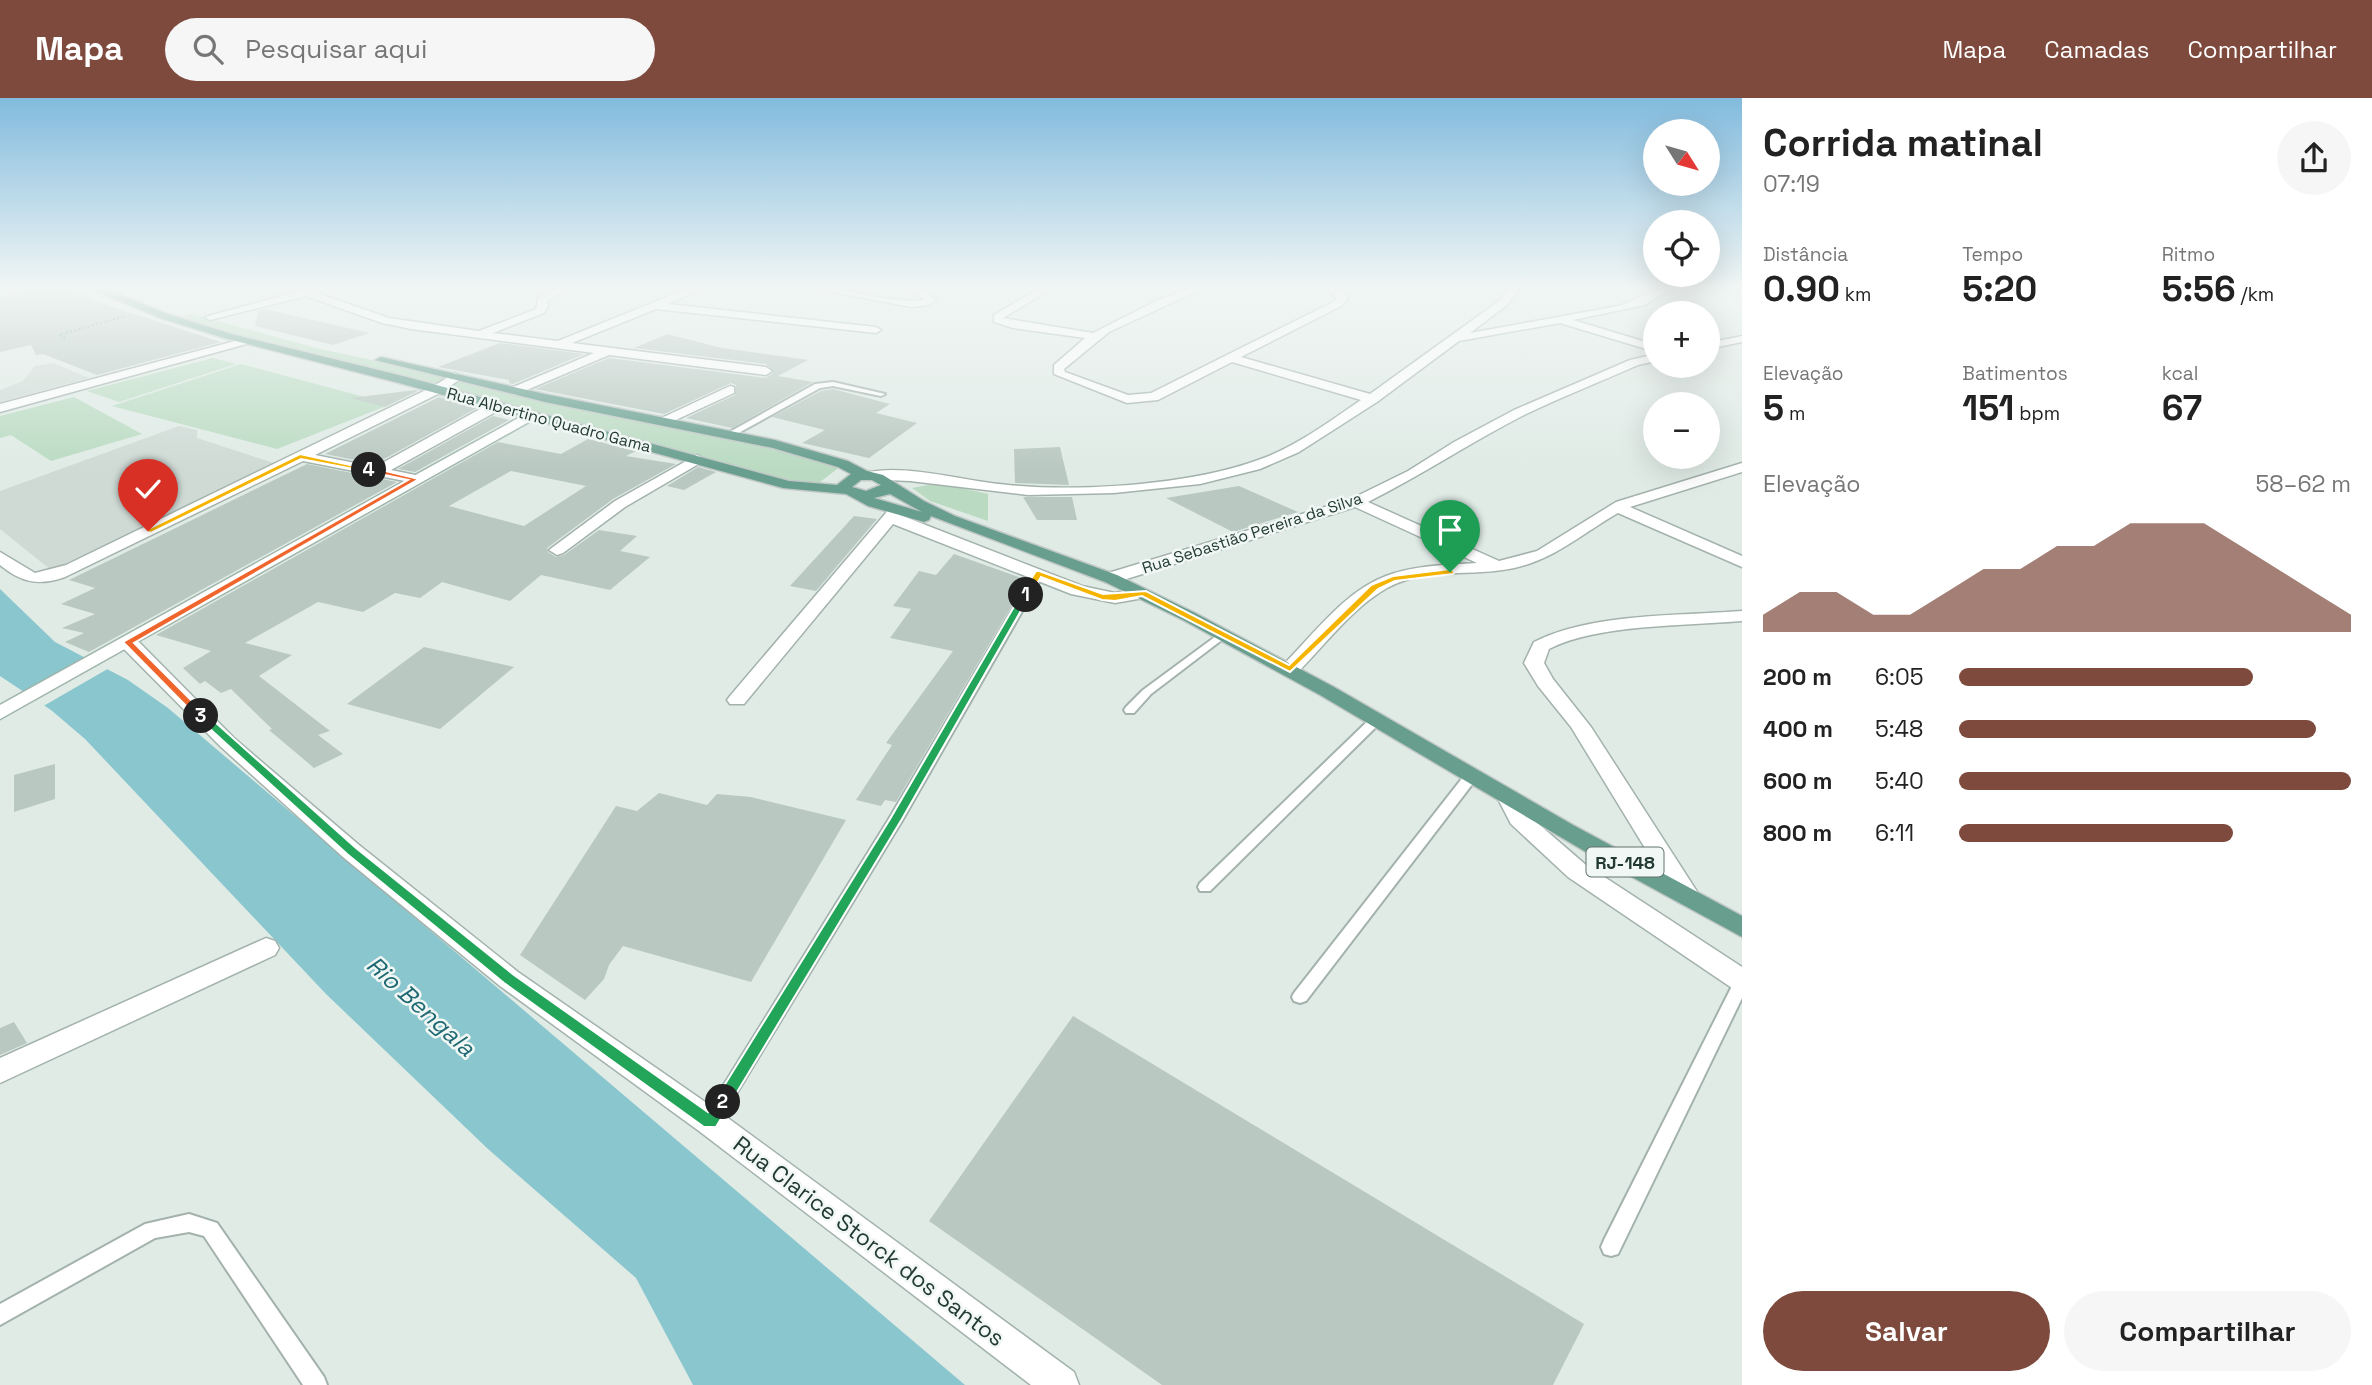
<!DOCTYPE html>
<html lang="pt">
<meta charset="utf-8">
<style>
:root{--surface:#fff;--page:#f6f6f6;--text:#222;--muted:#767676;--accent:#7d4a3d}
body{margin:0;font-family:"Space Grotesk",sans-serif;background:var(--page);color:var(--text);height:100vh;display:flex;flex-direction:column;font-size:26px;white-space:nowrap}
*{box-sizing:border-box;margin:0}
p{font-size:23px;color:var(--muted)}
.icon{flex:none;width:38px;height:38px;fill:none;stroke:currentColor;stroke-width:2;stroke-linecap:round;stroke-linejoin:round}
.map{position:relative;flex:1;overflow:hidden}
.panel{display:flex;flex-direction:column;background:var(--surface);width:630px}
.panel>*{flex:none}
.needle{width:46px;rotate:127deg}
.buttons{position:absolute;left:1643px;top:21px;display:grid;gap:14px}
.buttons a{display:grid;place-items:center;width:77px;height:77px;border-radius:50%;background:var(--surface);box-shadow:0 7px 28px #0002;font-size:35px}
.pin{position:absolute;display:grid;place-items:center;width:60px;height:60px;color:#fff;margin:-72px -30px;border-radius:50% 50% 50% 0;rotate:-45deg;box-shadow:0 0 7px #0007}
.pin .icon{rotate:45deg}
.km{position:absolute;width:35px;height:35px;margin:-18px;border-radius:50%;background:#222;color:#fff;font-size:19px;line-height:35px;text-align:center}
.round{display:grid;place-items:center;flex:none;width:74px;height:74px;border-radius:37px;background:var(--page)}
.summary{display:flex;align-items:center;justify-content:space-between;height:119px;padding:0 21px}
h1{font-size:38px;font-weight:800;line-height:52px}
.metrics{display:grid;grid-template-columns:repeat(3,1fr);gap:10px;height:119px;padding:7px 21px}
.metrics div{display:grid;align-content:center}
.metrics b{font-size:35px;font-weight:800}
.metrics small{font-size:19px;font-weight:400}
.metrics p{font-size:19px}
.chart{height:196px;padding:14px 21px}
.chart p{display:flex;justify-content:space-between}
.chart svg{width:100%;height:126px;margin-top:7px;fill:var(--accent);opacity:.7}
.button{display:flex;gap:14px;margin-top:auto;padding:14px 21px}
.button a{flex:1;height:80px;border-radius:42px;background:var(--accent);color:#fff;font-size:28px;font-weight:800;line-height:80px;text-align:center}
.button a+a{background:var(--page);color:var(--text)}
ul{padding:0 21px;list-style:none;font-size:23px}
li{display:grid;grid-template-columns:112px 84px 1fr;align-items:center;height:52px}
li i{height:18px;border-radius:9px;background:var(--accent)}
header{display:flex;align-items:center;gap:42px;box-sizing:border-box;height:98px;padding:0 35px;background:var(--accent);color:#fff}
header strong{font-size:33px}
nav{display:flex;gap:38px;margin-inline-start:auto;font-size:24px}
.search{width:490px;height:63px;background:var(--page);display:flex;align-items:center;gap:18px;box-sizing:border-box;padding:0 24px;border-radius:38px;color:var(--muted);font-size:26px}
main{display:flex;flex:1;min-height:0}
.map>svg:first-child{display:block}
</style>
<header>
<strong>Mapa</strong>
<div class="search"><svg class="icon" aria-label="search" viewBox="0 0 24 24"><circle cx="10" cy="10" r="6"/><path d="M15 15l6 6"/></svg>Pesquisar aqui</div>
<nav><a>Mapa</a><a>Camadas</a><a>Compartilhar</a></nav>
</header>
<main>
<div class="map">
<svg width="1742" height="1287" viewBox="0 0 1742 1287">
<rect width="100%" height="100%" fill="#e0ebe6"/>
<!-- built -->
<g fill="#cfdad5">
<path d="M53,265L89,280L0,304V292L23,283L35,268Z"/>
<path d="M179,328L197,332V340L280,367L51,472L0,431V393Z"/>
</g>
<!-- green -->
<g fill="#badbc2">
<path d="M192,216L316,250L772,349L841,368L820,384L804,386L171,220Z"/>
<path d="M213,260L236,266L119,304L87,293Z"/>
<path d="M241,266L391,306L277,351L112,308Z"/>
<path d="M74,299L142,336L51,363L11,337L0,340V318Z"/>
<path d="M939,385L988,396V423L930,403L912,390Z"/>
</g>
<!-- water -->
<path fill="#8ac6ce" d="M0,491L55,544L128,582L168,610L965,1287H693L636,1180L488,1051L326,896L85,641L51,612L0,578Z"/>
<!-- pier -->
<path fill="#e0ebe6" d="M92,559L111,569L40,610L22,597Z"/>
<!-- building -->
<g fill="#b9c8c1" fill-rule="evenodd">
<path d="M44,190H68L97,204L221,244L97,277L43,256L36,257L31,247L0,254V200Z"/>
<path d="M264,211L370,235L333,247L255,228L259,212Z"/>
<path d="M667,236L722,250L808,262L778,278L813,284L732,330L686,320L735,297L736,287L731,285L664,316L535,291L609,260L766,280L774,274L766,266L634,250Z"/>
<path d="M500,245L584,256L513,286L509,285V282L438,269Z"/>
<path d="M833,291L890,306L876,315L917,325L869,360L802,345L825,332L772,319L821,293Z"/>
<path d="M415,292L418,293L385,309L351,300Z"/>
<path d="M439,299L477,310L375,366L325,356Z"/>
<path d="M493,318L509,322L415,374L398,371Z"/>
<path d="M588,341L636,353L626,358L676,366L613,401L547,450L548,454L556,459L564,457L599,432L637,438L620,453L650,459L610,492L541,477L510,503L442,484L420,500L395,495L363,514L318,504L245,545L292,557L259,578L330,633L318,637L343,656L314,670L269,632L272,631L231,591L221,595L205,583L200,586L183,570L211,553L156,537L498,344L561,356ZM511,373L586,388L524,428L449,408Z"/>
<path d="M1060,349L1069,387L1015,385L1014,351Z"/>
<path d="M307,366L397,384L89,554L65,544L84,535L62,530L95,516L61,506L95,490L69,482Z"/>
<path d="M698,369L716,374L684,392L667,388Z"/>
<path d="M1239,388L1298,414L1233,434L1166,400Z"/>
<path d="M1023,399H1072L1077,422H1037Z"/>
<path d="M854,418L877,421L816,493L790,488Z"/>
<path d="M954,456L1027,482L896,704L885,702L881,708L856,702L892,647L886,645L953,553L890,540L911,511L893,508L919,473L936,477Z"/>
<path d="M424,549L514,569L440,631L347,606Z"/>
<path d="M55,666V701L14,714V677Z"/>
<path d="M659,695L707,707L717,696L751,699L846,722L751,884L623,848L609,867L604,881L585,902L520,857L616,708L637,713Z"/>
<path d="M1073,918L1584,1226L1553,1287H1162L929,1123Z"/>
<path d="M14,924L27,945L0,957V930Z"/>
</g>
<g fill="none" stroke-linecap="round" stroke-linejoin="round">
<defs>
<g id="lane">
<path d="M833,284L885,296L881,298L833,288L820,290L733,338L726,336L815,286Z"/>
<path d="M1039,472L1044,475L903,721L716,1029L710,1032L704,1029L701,1024L704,1019L889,721L1034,475Z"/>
<path d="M1223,533L1227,534L1228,536L1227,538L1151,596L1134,615H1126L1124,612L1126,609L1143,592Z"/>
<path d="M1377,617L1381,618L1383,621L1381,624L1210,793H1200L1198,789L1200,785L1373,618Z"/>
<path d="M1472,673L1478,677L1477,680L1306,903L1300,905L1294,903L1292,899L1294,895L1467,674Z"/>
<path d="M1742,878V900L1618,1156L1611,1158L1604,1156L1601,1149L1604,1142L1734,884L1736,880Z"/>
<path d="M189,1116L217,1125L324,1279L327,1287H303L204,1138L189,1134L155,1140L0,1227V1206L145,1126Z"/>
</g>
<g id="street">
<path d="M310,190H325L317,195L389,220L479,233L536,211L538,200L556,190H569L547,203L548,208L544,215L493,235L558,243L689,190H704L668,206L876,229L881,232L876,235L656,211L572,245L766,269L772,273L766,277L609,257L515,297L509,293L511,290L594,255L411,231L382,225L306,198L210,222L205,219Z"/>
<path d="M813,190C848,190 892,206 924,202L910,190H922L936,202L929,207L911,209Z"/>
<path d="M1040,190H1053L1003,220L1093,235L1156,203L1189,190H1204L1109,234L1064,271L1065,274L1128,297L1151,295L1335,203L1337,200L1327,190H1338L1348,200L1343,207L1241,259L1370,296L1499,203L1509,190H1520L1507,207L1470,235L1618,208C1636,203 1653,190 1672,190L1645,207L1573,222L1656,247V254L1560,225L1459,243L1377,304L1299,354L1260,371L1200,386L1114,395L1028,397L910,383L865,381L863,378L865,375C907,365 964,384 1008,387C1081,394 1192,387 1261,361C1297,348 1330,323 1361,302L1232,264L1158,302L1127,305L1054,276V267L1085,240L1013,230L994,224V217Z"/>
<path d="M1742,238V244L1708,251V245Z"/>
<path d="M246,240L252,243L250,245L0,314V306Z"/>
<path d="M1656,256V263L1638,267C1600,284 1561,299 1524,317C1471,344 1422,377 1368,404L1499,463L1537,453L1616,404L1742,365V374L1630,409L1742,458V469L1618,415C1583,435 1555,461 1514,470C1474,479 1424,469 1387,490C1352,510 1325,547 1297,575H1283L1280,571L1283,567C1313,537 1345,493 1386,478C1415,467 1447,467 1477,465L1355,409L1117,484H1105L1103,480L1105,476L1351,401L1408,373L1454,344L1514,312L1630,262Z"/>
<path d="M455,275L461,279L459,282L440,295L315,357L375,369L491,305H501V311L391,372L420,378L422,381L420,384L415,385L303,363L65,479C39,488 22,485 0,467V454L35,475L66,467L432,289Z"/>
<path d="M730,288L734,289V295L667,326H657L655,323Z"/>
<path d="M697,357L704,361L702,364L625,409L563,455L557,457L549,452L615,403Z"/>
<path d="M896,407L904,412L900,417L1082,488L1115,495L1143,490L1152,495L1149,499L1115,505L1071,496L893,426L744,606H730L727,602L730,598L891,409Z"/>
<path d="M1742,513V523C1686,528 1597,526 1549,551L1544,565L1553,581L1591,629L1696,792L1699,798L1696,804L1687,807L1678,804L1571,629L1538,588L1524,565L1534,544C1591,515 1678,518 1742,513Z"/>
<path d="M128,538L135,540L235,641L359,747L518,874L721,1015L1074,1274L1079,1287H1031L699,1033L500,888L343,759L221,649L121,548L119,544Z"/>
<path d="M1508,692L1516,694L1528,717L1586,767L1742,869V893L1732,890L1568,779L1511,726L1497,699L1500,694Z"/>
<path d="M266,840L275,843L279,850L275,857L0,985V960Z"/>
</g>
<path id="secondary" d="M531,313L537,317L536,320L0,621V607Z"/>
<path id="primary" d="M89,190H104L168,216L232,236L407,279L789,383L837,387L851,376L838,369L773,350L545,304L375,262L381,259L545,296L775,342L848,363L867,373L883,377L924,403L955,418L1117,477L1195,515L1334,589L1573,727L1742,818V839L1586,754L1320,597L1183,522L1105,484L931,418L929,422L924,424L868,408L846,396L783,390L399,285L224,240L160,220ZM861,382H872L881,387L866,393L852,389ZM890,396L922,414L874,400Z"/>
</defs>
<!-- lane casing -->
<use href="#lane" stroke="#a3b2ad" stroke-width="4"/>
<!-- street casing -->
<use href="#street" stroke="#a3b2ad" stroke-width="3"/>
<!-- secondary casing -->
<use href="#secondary" stroke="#a0b6ad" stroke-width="3"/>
<!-- primary casing -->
<use href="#primary" stroke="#c1c8c6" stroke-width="3"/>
<!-- path -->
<path stroke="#82ad9e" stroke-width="2.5" stroke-dasharray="2 2.5" stroke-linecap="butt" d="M65,240L59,237L125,218"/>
<!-- lane -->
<use href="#lane" fill="#fff" fill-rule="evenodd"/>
<!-- street -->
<use href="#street" fill="#fff" fill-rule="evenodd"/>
<!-- secondary -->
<use href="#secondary" fill="#fff" fill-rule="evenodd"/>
<!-- primary -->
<use href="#primary" fill="#679e8e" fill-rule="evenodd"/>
</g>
<!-- sky -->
<linearGradient id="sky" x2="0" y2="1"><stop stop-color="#82bbde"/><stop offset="0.51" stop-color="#f1f6f4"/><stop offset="1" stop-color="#f1f6f4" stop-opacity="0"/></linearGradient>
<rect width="1742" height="371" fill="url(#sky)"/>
<!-- split-1 -->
<path fill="#f5b400" stroke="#fff" stroke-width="2" d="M1450,471L1455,474L1453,476L1395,483L1378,491L1290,574L1142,498L1115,503L1102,502L1041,479L1029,499L1021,497L1036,473H1039L1103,496L1146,493L1289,567L1371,487L1393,478Z"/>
<!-- split-2 -->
<path fill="#22a559" stroke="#fff" stroke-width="2" d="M1022,495L1030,497L902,721L728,1009H717L714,1004L717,999L890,721Z"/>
<!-- split-3 -->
<path fill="#22a559" stroke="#fff" stroke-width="2" d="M198,615H205L356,750L514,877L708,1014L717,999H728L731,1004L716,1029H704L504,885L347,756L198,620Z"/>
<!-- split-4 -->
<path fill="#f0652b" stroke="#fff" stroke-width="2" d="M369,369L419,381L134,545L207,618L198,620L123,544L408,382L366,373Z"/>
<!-- split-5 -->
<path fill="#f5b400" stroke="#fff" stroke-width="2" d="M300,356L373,372L369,374L301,361L151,435L144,433Z"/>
<g text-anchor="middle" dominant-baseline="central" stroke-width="5" stroke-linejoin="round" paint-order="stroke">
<!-- far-street labels -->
<g font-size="16" fill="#223a33" stroke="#f1f7f4">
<text transform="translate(549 322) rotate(15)">Rua Albertino Quadro Gama</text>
<text transform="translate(1252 435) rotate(-18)">Rua Sebastião Pereira da Silva</text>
</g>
<!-- shield labels -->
<rect fill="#f1f7f4" stroke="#60736d" stroke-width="2" x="1586.5" y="749.5" width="77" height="29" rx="5"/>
<g font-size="18" font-weight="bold" fill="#223a33">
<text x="1625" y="764">RJ-148</text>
</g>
<!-- near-street labels -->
<g font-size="23" fill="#223a33" stroke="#f1f7f4">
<text transform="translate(869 1143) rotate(37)">Rua Clarice Storck dos Santos</text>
</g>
<!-- near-water labels -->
<g font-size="24" font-style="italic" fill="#1f6973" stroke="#f1f7f4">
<text transform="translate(421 908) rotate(42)">Rio Bengala</text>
</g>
</g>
</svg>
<div class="buttons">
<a><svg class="needle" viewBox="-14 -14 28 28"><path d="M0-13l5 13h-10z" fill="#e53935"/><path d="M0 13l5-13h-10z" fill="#767676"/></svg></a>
<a><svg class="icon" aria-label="locate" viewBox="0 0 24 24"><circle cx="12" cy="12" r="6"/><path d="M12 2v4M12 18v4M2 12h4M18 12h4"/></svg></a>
<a>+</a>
<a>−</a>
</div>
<div class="pin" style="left:1450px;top:474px;background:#1e9e55"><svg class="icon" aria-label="arrive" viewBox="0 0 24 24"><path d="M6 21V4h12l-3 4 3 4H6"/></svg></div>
<div class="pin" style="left:148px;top:433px;background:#d93025"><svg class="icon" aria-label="check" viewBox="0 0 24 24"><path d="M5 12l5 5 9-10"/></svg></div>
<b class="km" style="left:1026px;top:497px">1</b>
<b class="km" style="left:723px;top:1004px">2</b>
<b class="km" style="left:201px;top:618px">3</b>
<b class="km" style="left:369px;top:372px">4</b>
</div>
<section class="panel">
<div class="summary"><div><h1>Corrida matinal</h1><p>07:19</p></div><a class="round"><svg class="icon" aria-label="share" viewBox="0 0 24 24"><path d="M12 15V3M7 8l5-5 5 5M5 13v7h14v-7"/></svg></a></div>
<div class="metrics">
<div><p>Distância</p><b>0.90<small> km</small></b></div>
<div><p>Tempo</p><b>5:20</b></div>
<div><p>Ritmo</p><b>5:56<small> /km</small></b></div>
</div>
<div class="metrics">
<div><p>Elevação</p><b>5<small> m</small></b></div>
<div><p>Batimentos</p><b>151<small> bpm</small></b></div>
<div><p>kcal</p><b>67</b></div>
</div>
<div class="chart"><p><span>Elevação</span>58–62 m</p>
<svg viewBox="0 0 160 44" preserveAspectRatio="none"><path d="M0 44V38L10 30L20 30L30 38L40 38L50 30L60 22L70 22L80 14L90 14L100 6L110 6L120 6L130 14L140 22L150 30L160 38V44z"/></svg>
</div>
<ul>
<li><b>200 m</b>6:05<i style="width:75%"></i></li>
<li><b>400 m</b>5:48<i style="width:91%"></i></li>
<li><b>600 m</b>5:40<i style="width:100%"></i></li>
<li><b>800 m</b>6:11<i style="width:70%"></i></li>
</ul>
<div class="button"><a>Salvar</a><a>Compartilhar</a></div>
</section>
</main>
